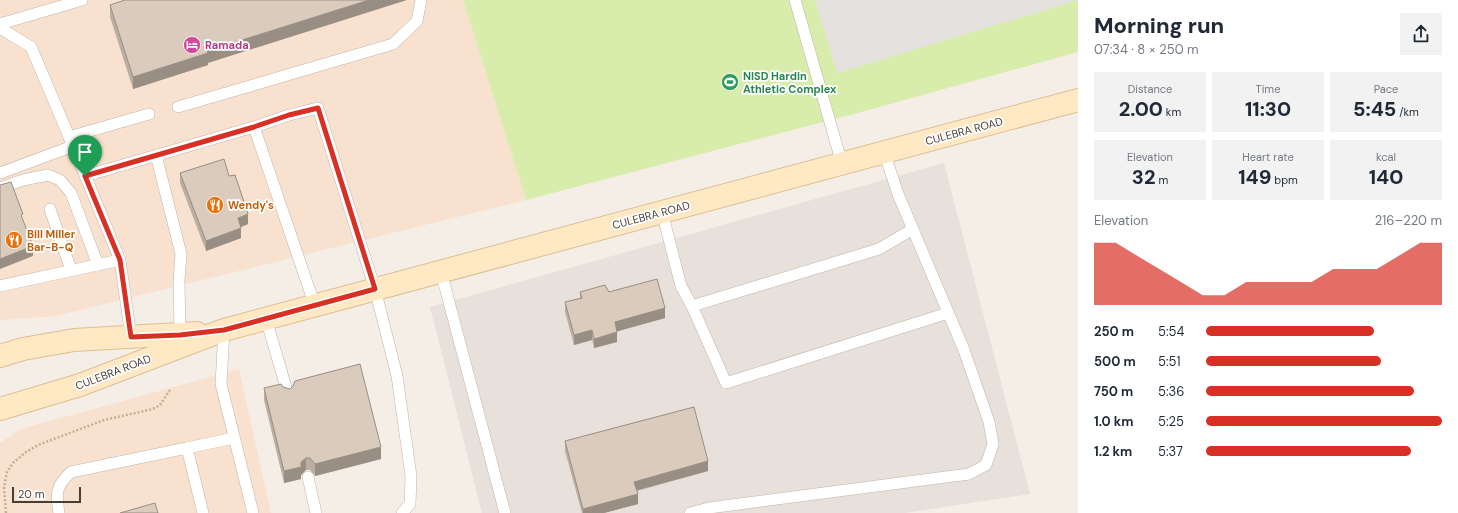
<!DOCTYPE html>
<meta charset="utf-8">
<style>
:root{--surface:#fff;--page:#f2f2f3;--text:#1f2937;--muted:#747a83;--accent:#d93025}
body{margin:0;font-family:"DM Sans",sans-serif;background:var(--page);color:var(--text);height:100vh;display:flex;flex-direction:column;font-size:15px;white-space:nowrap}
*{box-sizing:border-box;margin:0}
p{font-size:13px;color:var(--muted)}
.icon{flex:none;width:22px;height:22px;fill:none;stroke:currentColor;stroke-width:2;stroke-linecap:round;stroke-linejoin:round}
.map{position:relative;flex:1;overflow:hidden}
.panel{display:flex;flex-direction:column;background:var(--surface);width:380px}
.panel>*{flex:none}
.scale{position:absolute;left:12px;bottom:10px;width:69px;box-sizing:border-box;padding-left:4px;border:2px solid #483e34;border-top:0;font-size:11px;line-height:14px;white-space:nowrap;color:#483e34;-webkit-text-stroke:3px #fff;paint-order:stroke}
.pin{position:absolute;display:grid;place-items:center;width:34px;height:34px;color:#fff;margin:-41px -17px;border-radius:50% 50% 50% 0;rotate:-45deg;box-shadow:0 0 4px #0007}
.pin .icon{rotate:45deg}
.round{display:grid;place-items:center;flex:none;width:42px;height:42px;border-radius:0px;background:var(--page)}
.overview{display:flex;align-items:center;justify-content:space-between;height:68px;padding:0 16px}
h1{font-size:22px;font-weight:800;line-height:30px}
.figures{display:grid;grid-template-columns:repeat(3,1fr);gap:6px;height:68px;padding:4px 16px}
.figures div{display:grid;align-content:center;border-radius:0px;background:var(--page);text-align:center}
.figures b{font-size:20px;font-weight:800}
.figures small{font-size:11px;font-weight:400}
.figures p{font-size:11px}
.chart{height:112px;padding:8px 16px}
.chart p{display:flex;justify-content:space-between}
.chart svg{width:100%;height:72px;margin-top:4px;fill:var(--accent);opacity:.7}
ul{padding:0 16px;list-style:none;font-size:13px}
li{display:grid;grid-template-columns:64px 48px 1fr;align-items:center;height:30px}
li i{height:10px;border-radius:5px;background:var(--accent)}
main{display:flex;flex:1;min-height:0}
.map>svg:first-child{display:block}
</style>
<main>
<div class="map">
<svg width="1078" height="513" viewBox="0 0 1078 513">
<rect width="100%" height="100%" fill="#f4eee6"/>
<!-- commercial -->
<g fill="#f8e1cf">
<path d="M0,0H463L526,200L56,316L0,320Z"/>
<path d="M239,369L271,513H0V443L21,429Z"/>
</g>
<!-- industrial -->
<path fill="#e7e0db" d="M944,163L1030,494L905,513H482L430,307Z"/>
<!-- green -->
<path fill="#d8edab" d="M463,0H1078V52L865,111L526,200Z"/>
<!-- parking -->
<path fill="#e5e1de" d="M815,0H1078L837,73Z"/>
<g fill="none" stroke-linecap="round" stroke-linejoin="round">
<defs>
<g id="service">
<path d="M795,0L842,164"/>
<path d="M0,24L82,0"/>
<path d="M0,28L31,47L73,146"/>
<path d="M178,107L393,44L417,21L421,0"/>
<path d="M254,127L289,115L318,108L375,289L397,376L411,476L410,504L402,513"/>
<path d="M69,137L149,114"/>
<path d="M156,155L181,254L179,280L180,335"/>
<path d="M0,173L73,146L120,260L131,337"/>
<path d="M85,176L254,127L315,306"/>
<path d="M0,188L23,180L48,175L60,180L71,193L98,265"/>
<path d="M50,209L71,270"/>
<path d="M662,212L681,286L692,306L726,383L948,313"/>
<path d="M441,272L505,513"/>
<path d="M0,286L120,260"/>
<path d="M692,306L879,249L913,229"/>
<path d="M266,319L288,394"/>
<path d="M224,330L221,384L253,513"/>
<path d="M308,477L316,513"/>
<path d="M59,513C56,493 55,487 71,472L187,448"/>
<path d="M203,513L187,448L234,438"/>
<path d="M690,513L709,508L969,474L986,465L993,444L989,422L964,350L898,194L884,152"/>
</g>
<g id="secondary">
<path d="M0,356L23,349L74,340L197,333"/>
<path d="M0,409L80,385L224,330L1078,100"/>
</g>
</defs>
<!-- service casing -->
<use href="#service" stroke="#c1b5a8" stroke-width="12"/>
<!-- secondary casing -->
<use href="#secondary" stroke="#dcbf93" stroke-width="24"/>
<!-- path -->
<path stroke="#c4ae97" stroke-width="2.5" stroke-dasharray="2 2" stroke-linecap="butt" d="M6,513L4,488L7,472L13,463L26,452L38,445L104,420L153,409L160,405L170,390"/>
<!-- service -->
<use href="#service" stroke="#fff" stroke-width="11"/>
<!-- secondary -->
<use href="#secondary" stroke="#ffe9c5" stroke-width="22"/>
</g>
<!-- wall -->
<g fill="#bbafa3">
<path d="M110,5L208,63V65L133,89L110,17Z"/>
<path d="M180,173L229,176L248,224L241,227V238L206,251L180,183Z"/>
<path d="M580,292H609L665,318L617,331V342L594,348L592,340L574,345L565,312V302L580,298Z"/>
<path d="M283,387L381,459L315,476L310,470H306L301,475V479L284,483L264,400V388Z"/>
<path d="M565,441L708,471L637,491L638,504L604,513H582L565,451Z"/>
</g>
<!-- shaded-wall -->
<g fill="#998e84">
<path d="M369,0H407L208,63V65L133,89V77L207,51Z"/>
<path d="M248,214V224L238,228V218Z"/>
<path d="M241,228V238L206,251V241Z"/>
<path d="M33,246V256L0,269V259Z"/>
<path d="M665,308V318L615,332V322Z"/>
<path d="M592,330V340L574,345V335Z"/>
<path d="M617,332V342L594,348V339Z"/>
<path d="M381,447V459L315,476V464Z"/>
<path d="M306,458V470L301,475V479L284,483V471L301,462Z"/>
<path d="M708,461V471L634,491V482Z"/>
<path d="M638,494V504L604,513H583V509Z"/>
</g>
<!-- building -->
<g fill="#dacbbd" stroke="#998e84">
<path d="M125,0H369L207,51L208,53L133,77L110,5Z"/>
<path d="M224,159L229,176L235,175L248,214L238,218L241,228L206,241L180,173Z"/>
<path d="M11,182L23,214L21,215L33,246L0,259V185Z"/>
<path d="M657,279L665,308L615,322L617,332L594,339L592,330L574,335L565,302L582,298L580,292L605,285L609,292Z"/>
<path d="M360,364L381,447L315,464L310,458H306L301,462V467L284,471L264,388L281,384L283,387L290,389L293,386L295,381Z"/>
<path d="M694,407L708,461L634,482L638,494L583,509L565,441Z"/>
<path d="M155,503L158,513H120Z"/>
</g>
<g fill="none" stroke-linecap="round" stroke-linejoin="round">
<defs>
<path id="route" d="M318,108L375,289L224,330L180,335L131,337L120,260L85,176L254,127L289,115Z"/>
</defs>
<!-- route casing -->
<use href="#route" stroke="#fff" stroke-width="8"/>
<!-- route -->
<use href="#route" stroke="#d93025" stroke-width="5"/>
</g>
<!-- icons -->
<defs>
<symbol id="hotel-disc" viewBox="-11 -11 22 22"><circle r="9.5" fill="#d1479c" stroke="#fff"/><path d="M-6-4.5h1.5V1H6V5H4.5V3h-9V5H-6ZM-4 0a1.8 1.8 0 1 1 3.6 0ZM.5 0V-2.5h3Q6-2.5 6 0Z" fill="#fff"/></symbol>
<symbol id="stadium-disc" viewBox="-11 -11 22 22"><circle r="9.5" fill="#2e9e5b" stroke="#fff"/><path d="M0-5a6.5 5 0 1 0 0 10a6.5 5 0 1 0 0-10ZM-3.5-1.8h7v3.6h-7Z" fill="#fff"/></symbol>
<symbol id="restaurant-disc" viewBox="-11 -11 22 22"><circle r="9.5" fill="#e8710a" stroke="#fff"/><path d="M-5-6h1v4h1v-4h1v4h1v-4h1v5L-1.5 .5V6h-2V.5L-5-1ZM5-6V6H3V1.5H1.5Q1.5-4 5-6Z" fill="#fff"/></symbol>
</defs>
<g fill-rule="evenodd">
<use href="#hotel-disc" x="182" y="35" width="20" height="20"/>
<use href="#stadium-disc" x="720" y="72" width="20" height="20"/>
<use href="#restaurant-disc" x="205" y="195" width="20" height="20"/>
<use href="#restaurant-disc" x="4" y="230" width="20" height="20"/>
</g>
<g text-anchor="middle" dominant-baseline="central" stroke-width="3.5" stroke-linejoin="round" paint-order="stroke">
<!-- hotel labels -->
<g font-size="11" font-weight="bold" fill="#b23c85" stroke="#fff" text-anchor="start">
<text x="205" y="45">Ramada</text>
</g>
<!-- leisure labels -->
<g font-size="11" font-weight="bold" fill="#27864d" stroke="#fff" text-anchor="start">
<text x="743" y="76">NISD Hardin<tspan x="743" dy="13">Athletic Complex</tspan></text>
</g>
<!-- street labels -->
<g font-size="11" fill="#483e34" stroke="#fff">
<text transform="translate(964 131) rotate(-15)">CULEBRA ROAD</text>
<text transform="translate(651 215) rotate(-15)">CULEBRA ROAD</text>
<text transform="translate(113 372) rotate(-21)">CULEBRA ROAD</text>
</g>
<!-- food labels -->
<g font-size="11" font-weight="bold" fill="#c56008" stroke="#fff" text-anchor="start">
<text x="228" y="205">Wendy's</text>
<text x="27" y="234">Bill Miller<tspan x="27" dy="13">Bar-B-Q</tspan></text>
</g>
</g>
</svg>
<div class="scale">20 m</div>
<div class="pin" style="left:85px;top:176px;background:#1e9e55"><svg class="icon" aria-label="arrive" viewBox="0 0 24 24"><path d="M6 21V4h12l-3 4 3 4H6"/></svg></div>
</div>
<section class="panel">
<div class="overview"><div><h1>Morning run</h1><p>07:34 · 8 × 250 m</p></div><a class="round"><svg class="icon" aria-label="share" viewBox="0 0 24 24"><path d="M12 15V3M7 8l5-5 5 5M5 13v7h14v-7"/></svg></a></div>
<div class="figures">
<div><p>Distance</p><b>2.00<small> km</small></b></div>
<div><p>Time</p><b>11:30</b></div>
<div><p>Pace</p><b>5:45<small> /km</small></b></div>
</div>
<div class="figures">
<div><p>Elevation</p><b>32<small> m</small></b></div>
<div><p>Heart rate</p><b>149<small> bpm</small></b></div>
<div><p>kcal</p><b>140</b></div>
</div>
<div class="chart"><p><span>Elevation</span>216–220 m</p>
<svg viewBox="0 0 160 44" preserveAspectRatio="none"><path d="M0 44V6L10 6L20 14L30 22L40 30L50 38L60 38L70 30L80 30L90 30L100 30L110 22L120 22L130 22L140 14L150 6L160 6V44z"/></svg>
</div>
<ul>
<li><b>250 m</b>5:54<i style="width:71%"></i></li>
<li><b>500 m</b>5:51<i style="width:74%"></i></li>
<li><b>750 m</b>5:36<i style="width:88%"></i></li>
<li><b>1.0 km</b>5:25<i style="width:100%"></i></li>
<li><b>1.2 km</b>5:37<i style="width:87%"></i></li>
</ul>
</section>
</main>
